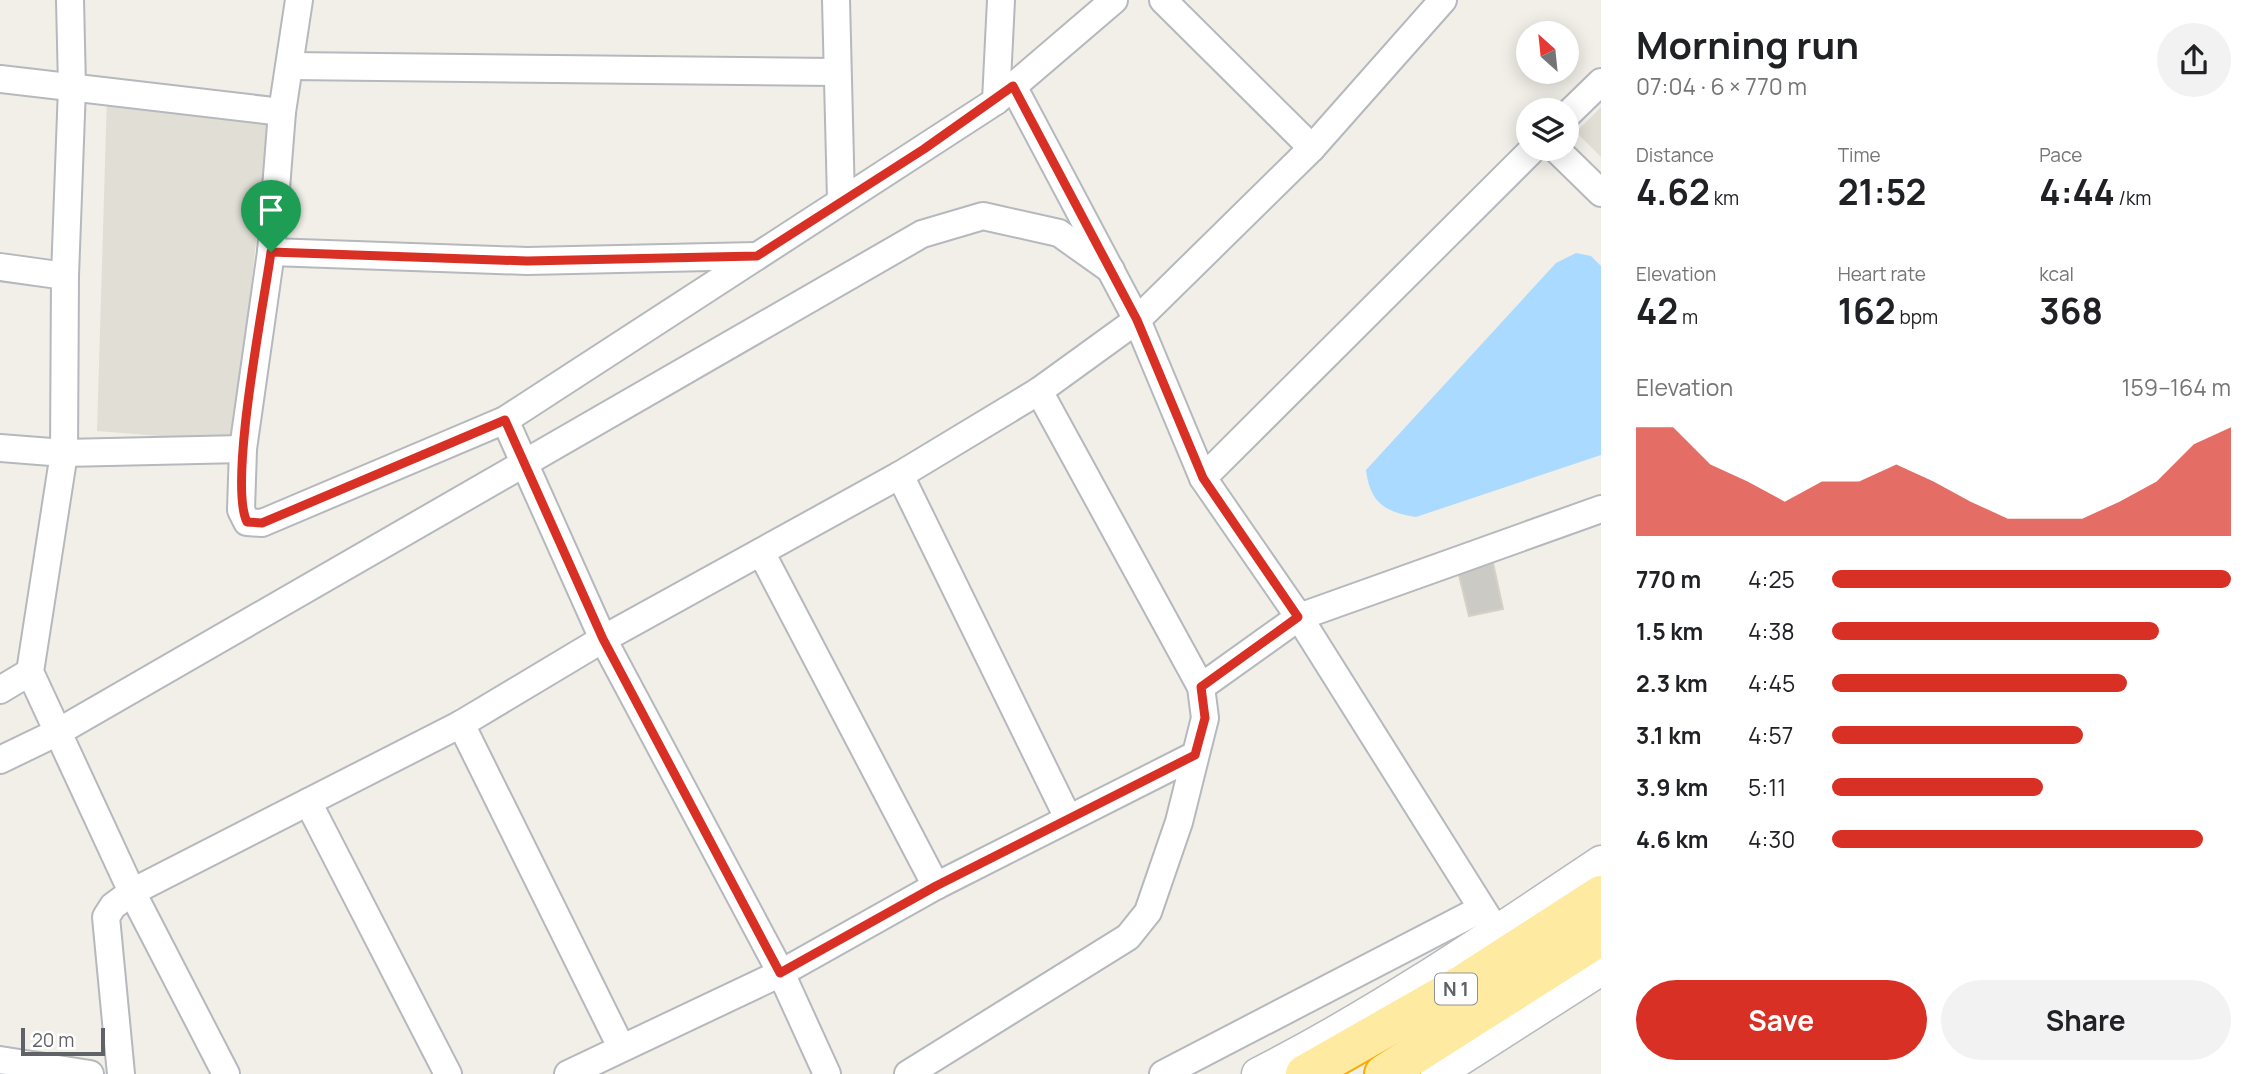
<!DOCTYPE html>
<meta charset="utf-8">
<style>
:root{--surface:#fff;--page:#f2f2f2;--text:#202124;--muted:#757577;--accent:#d93025}
body{margin:0;font-family:Manrope,sans-serif;background:var(--page);color:var(--text);height:100vh;display:flex;flex-direction:column;font-size:26px;white-space:nowrap}
*{box-sizing:border-box;margin:0}
p{font-size:23px;color:var(--muted)}
.icon{flex:none;width:38px;height:38px;fill:none;stroke:currentColor;stroke-width:2;stroke-linecap:round;stroke-linejoin:round}
.map{position:relative;flex:1;overflow:hidden}
.details{display:flex;flex-direction:column;background:var(--surface);width:665px}
.details>*{flex:none}
.needle{width:46px;rotate:333deg}
.tools{position:absolute;left:1516px;top:21px;display:grid;gap:14px}
.tools a{display:grid;place-items:center;width:63px;height:63px;border-radius:50%;background:var(--surface);box-shadow:0 4px 18px #0003;font-size:35px}
.scale{position:absolute;left:21px;bottom:18px;width:84px;box-sizing:border-box;padding-left:7px;border:4px solid #5f6368;border-top:0;font-size:19px;line-height:24px;white-space:nowrap;color:#5f6368;-webkit-text-stroke:5px #fff;paint-order:stroke}
.pin{position:absolute;display:grid;place-items:center;width:60px;height:60px;color:#fff;margin:-72px -30px;border-radius:50% 50% 50% 0;rotate:-45deg;box-shadow:0 0 7px #0007}
.pin .icon{rotate:45deg}
.round{display:grid;place-items:center;flex:none;width:74px;height:74px;border-radius:37px;background:var(--page)}
.head{display:flex;align-items:center;justify-content:space-between;height:119px;padding:0 35px}
h1{font-size:38px;font-weight:700;line-height:52px}
.stats{display:grid;grid-template-columns:repeat(3,1fr);gap:10px;height:119px;padding:7px 35px}
.stats div{display:grid;align-content:center}
.stats b{font-size:35px;font-weight:700}
.stats small{font-size:19px;font-weight:400}
.stats p{font-size:19px}
.chart{height:196px;padding:14px 35px}
.chart p{display:flex;justify-content:space-between}
.chart svg{width:100%;height:126px;margin-top:7px;fill:var(--accent);opacity:.7}
.primary-button{display:flex;gap:14px;margin-top:auto;padding:14px 35px}
.primary-button a{flex:1;height:80px;border-radius:42px;background:var(--accent);color:#fff;font-size:28px;font-weight:700;line-height:80px;text-align:center}
.primary-button a+a{background:var(--page);color:var(--text)}
ul{padding:0 35px;list-style:none;font-size:23px}
li{display:grid;grid-template-columns:112px 84px 1fr;align-items:center;height:52px}
li i{height:18px;border-radius:9px;background:var(--accent)}
main{display:flex;flex:1;min-height:0}
.map>svg:first-child{display:block}
</style>
<main>
<div class="map">
<svg width="1601" height="1074" viewBox="0 0 1601 1074">
<rect width="100%" height="100%" fill="#f1efe8"/>
<!-- education -->
<g fill="#e1ded6">
<path d="M107,96L269,117L235,442L97,431Z"/>
<path d="M1601,107V157L1576,132Z"/>
</g>
<!-- water -->
<path fill="#aadaff" d="M1576,253L1591,256L1601,266V455L1416,517C1385,512 1370,503 1366,470L1556,263Z"/>
<!-- building -->
<path fill="#cccac5" stroke="#d6d1c6" stroke-width="2" d="M1493,563L1503,609L1469,616L1458,571Z"/>
<g fill="none" stroke-linecap="round" stroke-linejoin="round">
<defs>
<g id="minor">
<path d="M70,0L72,87L65,276L64,453L30,672L132,892L226,1074"/>
<path d="M299,0L282,112L271,252L243,449L241,510L247,522L262,523L505,420L996,101L1114,0"/>
<path d="M836,0L841,200"/>
<path d="M1163,0L1312,148"/>
<path d="M291,66L835,72"/>
<path d="M0,79L282,112"/>
<path d="M1013,86L1137,320L1203,478L1299,617L1507,948"/>
<path d="M996,101L1001,0"/>
<path d="M1566,116L1601,82"/>
<path d="M1556,149L1601,193"/>
<path d="M271,252L527,261L757,256"/>
<path d="M0,267L65,276"/>
<path d="M505,420L603,639L781,973L827,1074"/>
<path d="M0,448L64,453L243,449"/>
<path d="M900,475L1068,818"/>
<path d="M1203,478L1533,149"/>
<path d="M761,552L936,886"/>
<path d="M1201,687L1299,617L1601,509"/>
<path d="M0,690L30,672"/>
<path d="M461,724L621,1047"/>
<path d="M0,760L58,732L922,234L983,216L1059,233L1111,270"/>
<path d="M308,802L448,1074"/>
<path d="M0,1060L90,1074"/>
<path d="M121,1074L106,917L113,906L132,892L461,724L603,639L900,475L1039,391L1137,320L1312,148L1443,0"/>
<path d="M568,1074L781,973L936,886L1195,755"/>
<path d="M908,1074L1128,937L1148,912L1179,822L1205,718L1201,687L1039,391"/>
<path d="M1163,1074L1481,909"/>
</g>
<g id="tertiary">
<path d="M1258,1074C1378,1013 1489,937 1601,862"/>
<path d="M1437,1074L1601,969"/>
</g>
<g id="trunk">
<path d="M1305,1074L1463,984L1601,895"/>
<path d="M1384,1074L1601,936"/>
</g>
</defs>
<!-- minor casing -->
<use href="#minor" stroke="#b5b8bc" stroke-width="30"/>
<!-- tertiary casing -->
<use href="#tertiary" stroke="#b5b8bc" stroke-width="35"/>
<!-- trunk casing -->
<use href="#trunk" stroke="#f9ab00" stroke-width="42"/>
<!-- minor -->
<use href="#minor" stroke="#fff" stroke-width="26"/>
<!-- tertiary -->
<use href="#tertiary" stroke="#fff" stroke-width="32"/>
<!-- trunk -->
<use href="#trunk" stroke="#feeaa1" stroke-width="38"/>
</g>
<g fill="none" stroke-linecap="round" stroke-linejoin="round">
<defs>
<path id="route" d="M1013,86L1137,320L1203,478L1298,617L1201,687L1205,718L1195,755L936,886L780,973L603,639L505,420L262,523L247,522C228,484 264,303 271,252L527,261L757,256L924,149Z"/>
</defs>
<!-- route casing -->
<use href="#route" stroke="#fff" stroke-width="14"/>
<!-- route -->
<use href="#route" stroke="#d93025" stroke-width="9"/>
</g>
<g text-anchor="middle" dominant-baseline="central" stroke-width="5" stroke-linejoin="round" paint-order="stroke">
<!-- shield labels -->
<rect fill="#fff" stroke="#8f9295" stroke-width="2" x="1435" y="973.5" width="42" height="31" rx="5"/>
<g font-size="19" font-weight="bold" fill="#5f6368">
<text x="1456" y="989">N 1</text>
</g>
</g>
</svg>
<div class="tools">
<a><svg class="needle" viewBox="-14 -14 28 28"><path d="M0-13l5 13h-10z" fill="#e53935"/><path d="M0 13l5-13h-10z" fill="#757577"/></svg></a>
<a><svg class="icon" aria-label="layers" viewBox="0 0 24 24"><path d="M12 4l9 5-9 5-9-5zM3 14l9 5 9-5"/></svg></a>
</div>
<div class="scale">20 m</div>
<div class="pin" style="left:271px;top:252px;background:#1e9e55"><svg class="icon" aria-label="arrive" viewBox="0 0 24 24"><path d="M6 21V4h12l-3 4 3 4H6"/></svg></div>
</div>
<section class="details">
<div class="head"><div><h1>Morning run</h1><p>07:04 · 6 × 770 m</p></div><a class="round"><svg class="icon" aria-label="share" viewBox="0 0 24 24"><path d="M12 15V3M7 8l5-5 5 5M5 13v7h14v-7"/></svg></a></div>
<div class="stats">
<div><p>Distance</p><b>4.62<small> km</small></b></div>
<div><p>Time</p><b>21:52</b></div>
<div><p>Pace</p><b>4:44<small> /km</small></b></div>
</div>
<div class="stats">
<div><p>Elevation</p><b>42<small> m</small></b></div>
<div><p>Heart rate</p><b>162<small> bpm</small></b></div>
<div><p>kcal</p><b>368</b></div>
</div>
<div class="chart"><p><span>Elevation</span>159–164 m</p>
<svg viewBox="0 0 160 44" preserveAspectRatio="none"><path d="M0 44V6L10 6L20 19L30 25L40 32L50 25L60 25L70 19L80 25L90 32L100 38L110 38L120 38L130 32L140 25L150 12L160 6V44z"/></svg>
</div>
<ul>
<li><b>770 m</b>4:25<i style="width:100%"></i></li>
<li><b>1.5 km</b>4:38<i style="width:82%"></i></li>
<li><b>2.3 km</b>4:45<i style="width:74%"></i></li>
<li><b>3.1 km</b>4:57<i style="width:63%"></i></li>
<li><b>3.9 km</b>5:11<i style="width:53%"></i></li>
<li><b>4.6 km</b>4:30<i style="width:93%"></i></li>
</ul>
<div class="primary-button"><a>Save</a><a>Share</a></div>
</section>
</main>
